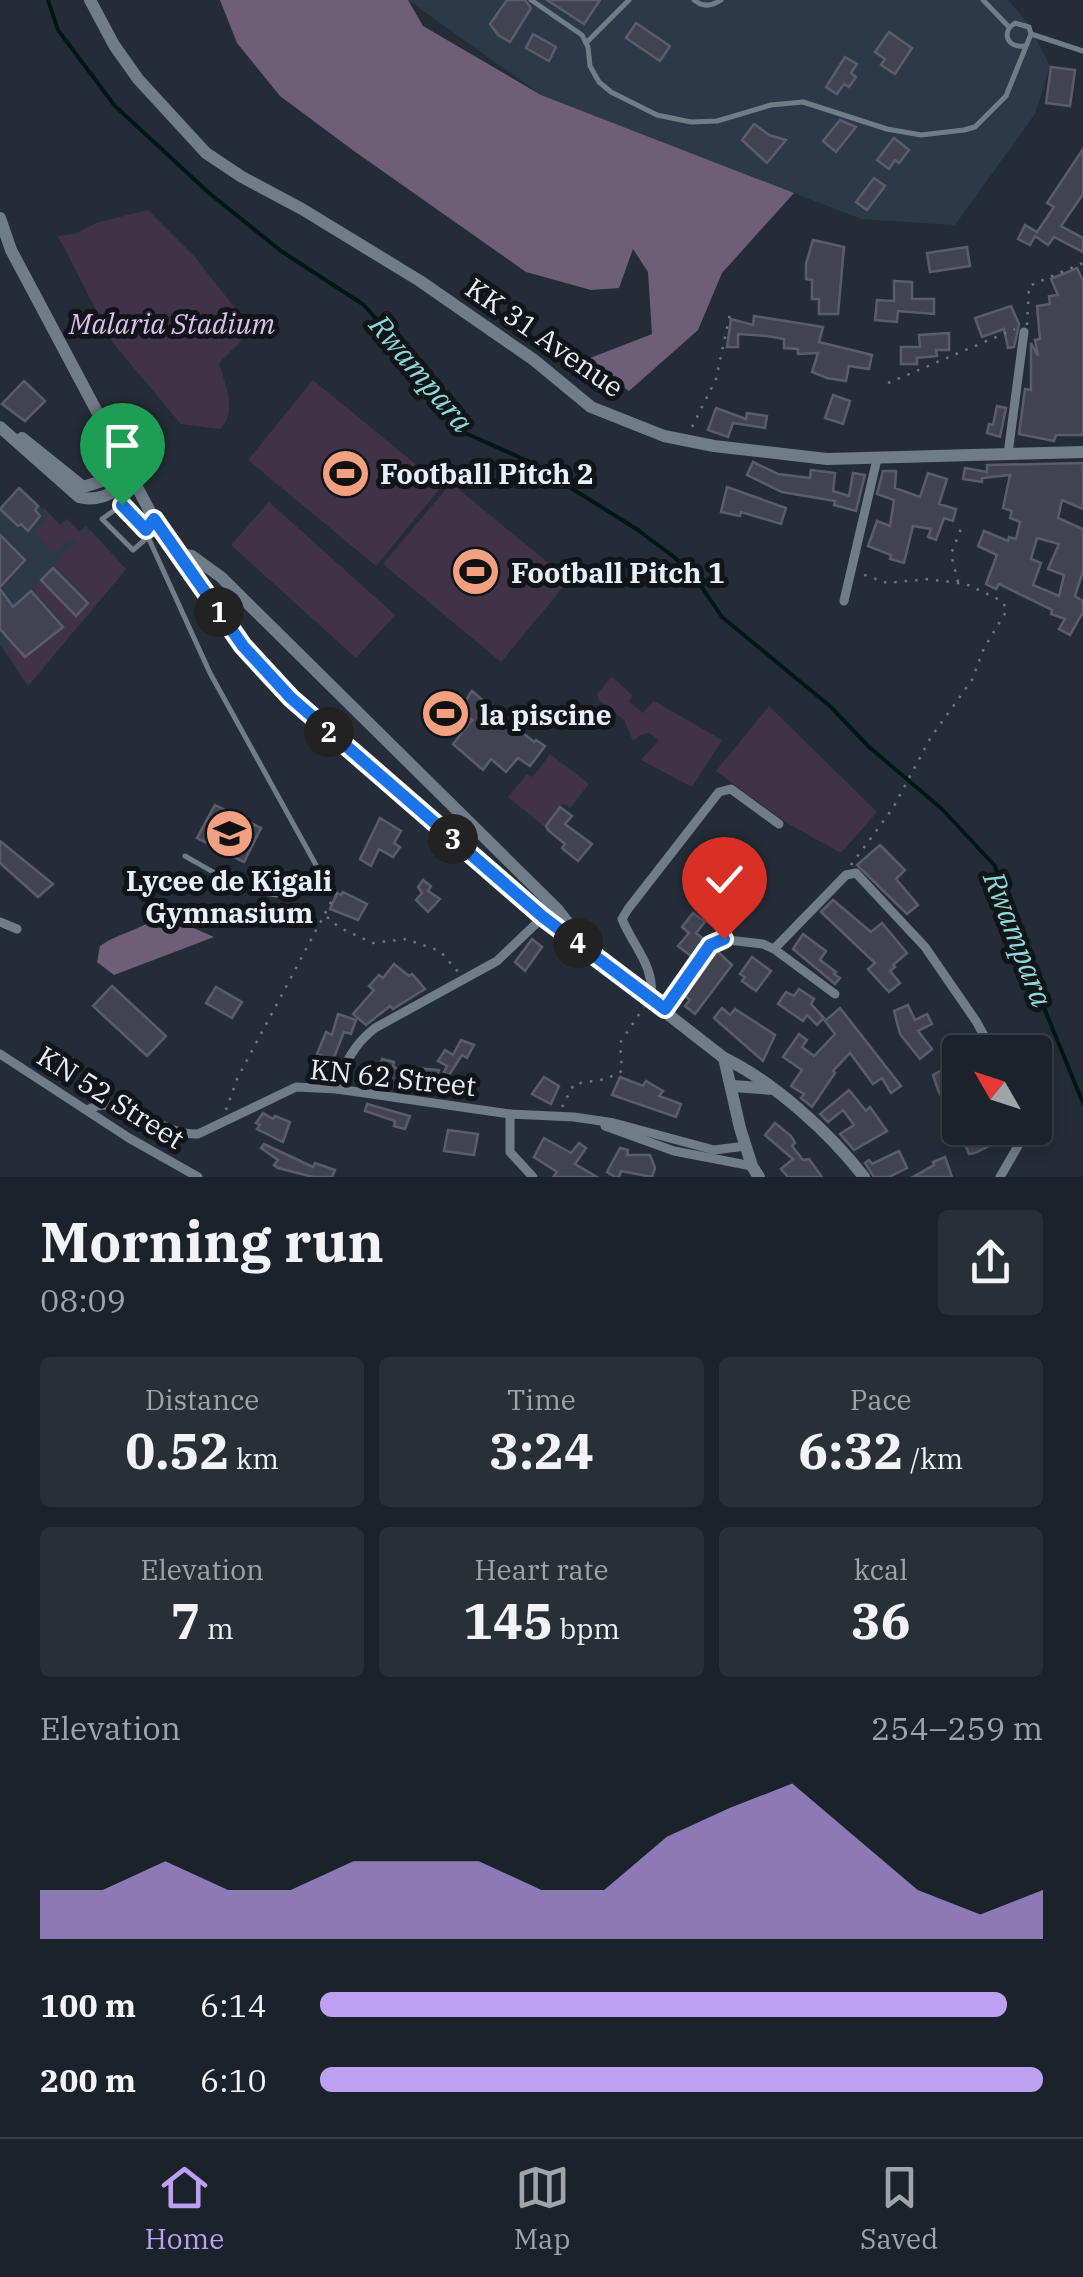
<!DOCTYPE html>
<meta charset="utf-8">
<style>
:root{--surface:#1b2229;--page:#282f35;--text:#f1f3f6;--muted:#a0a4a8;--line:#393f46;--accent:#bca0f2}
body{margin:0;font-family:"IBM Plex Serif",serif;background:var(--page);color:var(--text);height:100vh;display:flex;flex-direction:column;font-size:38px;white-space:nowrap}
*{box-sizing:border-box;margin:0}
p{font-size:32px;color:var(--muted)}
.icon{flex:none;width:55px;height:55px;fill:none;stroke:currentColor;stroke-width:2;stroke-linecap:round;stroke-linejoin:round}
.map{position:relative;height:1177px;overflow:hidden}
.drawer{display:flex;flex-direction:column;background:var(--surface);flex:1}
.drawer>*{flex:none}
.needle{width:65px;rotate:309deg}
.fabs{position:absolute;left:942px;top:1035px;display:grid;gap:20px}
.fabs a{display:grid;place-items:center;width:110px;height:110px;border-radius:10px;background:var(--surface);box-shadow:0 5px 15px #0003,0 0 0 2px var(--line);font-size:50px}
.pin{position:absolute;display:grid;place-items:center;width:85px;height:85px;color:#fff;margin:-102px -42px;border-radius:50% 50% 50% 0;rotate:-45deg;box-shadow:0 0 10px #0007}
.pin .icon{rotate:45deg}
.km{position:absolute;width:50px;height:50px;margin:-25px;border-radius:50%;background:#222;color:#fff;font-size:28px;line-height:50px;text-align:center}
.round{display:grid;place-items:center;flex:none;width:105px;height:105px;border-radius:10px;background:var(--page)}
.overview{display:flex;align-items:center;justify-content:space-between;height:170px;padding:0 40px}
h1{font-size:55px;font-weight:800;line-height:75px}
.metrics{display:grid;grid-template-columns:repeat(3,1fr);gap:15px;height:170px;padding:10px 40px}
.metrics div{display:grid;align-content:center;border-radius:10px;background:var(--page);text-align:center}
.metrics b{font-size:50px;font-weight:800}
.metrics small{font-size:28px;font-weight:400}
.metrics p{font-size:28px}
.chart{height:280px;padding:20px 40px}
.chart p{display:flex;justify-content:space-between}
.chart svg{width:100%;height:180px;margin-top:10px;fill:var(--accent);opacity:.7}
ul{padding:0 40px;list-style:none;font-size:32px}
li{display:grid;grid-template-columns:160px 120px 1fr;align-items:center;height:75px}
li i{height:25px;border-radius:12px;background:var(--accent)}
.menu{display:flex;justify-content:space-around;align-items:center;height:140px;border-top:2px solid var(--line);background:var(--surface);font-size:28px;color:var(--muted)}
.menu a{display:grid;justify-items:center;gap:5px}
.menu .current{color:var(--accent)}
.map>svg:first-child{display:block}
</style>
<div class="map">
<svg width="1083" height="1177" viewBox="0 0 1083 1177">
<rect width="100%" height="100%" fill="#242d37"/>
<!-- built -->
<g fill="#2b3948">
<path d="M408,0H1008L1027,22L1050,66L1035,114L955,225L861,219L541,95Z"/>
<path d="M19,488L60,524L67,519L79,531L86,526L126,569L28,686L0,645V507Z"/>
</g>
<!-- green -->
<g fill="#403348">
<path d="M148,210L194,256L252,330L219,363C225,385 238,410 220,429L181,424L113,343L58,236L74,234L99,222Z"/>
<path d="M313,380L442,486L376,566L248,460Z"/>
<path d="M451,483L569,580L501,662L383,564Z"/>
<path d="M269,502L395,615L356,658L231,545Z"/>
<path d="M43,506L61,527L67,519L84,537L91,531L126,569L28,686C8,658 0,631 17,603L50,639L66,624L33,589L41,580L76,615L90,602L54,565L76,542L72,539L67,543L54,530L65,543L54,554L33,532L46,521Z"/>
<path d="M612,677L632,695L629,702L643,713L654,701L722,740L692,787L641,760L659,740L649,733L640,735L633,741L624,720L599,700L597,694Z"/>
<path d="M769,706L877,812L841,853L787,823L716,771Z"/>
<path d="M550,754L589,784L570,808L563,803L544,826L508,797L527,774L533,777Z"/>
</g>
<!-- forest -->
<g fill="#6e5e78">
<path d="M220,0H408L423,26L541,95L794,193L722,273L698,330L629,391L585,360L652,334L648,272L633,249L619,288L591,290L526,272L354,151L280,96L237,43Z"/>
<path d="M157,903L185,912L182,923L214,937L114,975L97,962L100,946C118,933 145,929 158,915Z"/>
</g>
<!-- water -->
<path fill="#001717" d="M435,694L466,722L455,734L424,707Z"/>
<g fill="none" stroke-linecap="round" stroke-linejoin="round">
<!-- stream -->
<path stroke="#001717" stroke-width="4" d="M48,0L58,30L115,106L209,193L281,251L364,305L419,368L433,396L465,433L528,461L638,530L674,557L693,574L722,617L831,707L868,746L942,809L995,866L1012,916L1015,937L1083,1103"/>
</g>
<!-- building -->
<g fill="#424351" stroke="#5b5c6b" stroke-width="2.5" fill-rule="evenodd">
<path d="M507,0H525L531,8L510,42L498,35L490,24Z"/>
<path d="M547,0H600L584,24Z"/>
<path d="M636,23L670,46L660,61L626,38Z"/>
<path d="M889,32L912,48L895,74L881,65L885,59L875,52Z"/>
<path d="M533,34L556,47L549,61L526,48Z"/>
<path d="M845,57L857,64L851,73L856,77L849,87L844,84L837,94L826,87Z"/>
<path d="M1051,67L1075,70L1070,106L1046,103Z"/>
<path d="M840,120L856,127L836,152L823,141Z"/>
<path d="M754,124L769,135L786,140L767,163L742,140Z"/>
<path d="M894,138L909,150L899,163L895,160L889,169L877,160Z"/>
<path d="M1083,149V194L1061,226L1083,238V252L1054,237L1048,245L1035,236L1030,245L1018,239L1025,225L1037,232L1054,207L1047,203Z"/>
<path d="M874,178L885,186L867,210L856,202Z"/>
<path d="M813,240L844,247L838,314H819V299H812V280L806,279V264Z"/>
<path d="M967,247L970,266L930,272L927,253Z"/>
<path d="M1077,268L1083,281V435H1056L1054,441L1019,434L1025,389L1031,390V343L1038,356L1035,340L1040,339L1037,306L1050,304L1049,296L1058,295L1051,279Z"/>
<path d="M894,281L912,282V299H934V314L898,311L897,322L875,320L877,300L894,301Z"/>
<path d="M1011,306L1019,324L1014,347L1008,348L1004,329L982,337L975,318Z"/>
<path d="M754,316L823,327L819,342L872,355L869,369L849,366L846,381L827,378L812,372L818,353L798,354V349L784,348V339L767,336L738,334V347H727L731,319L753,325Z"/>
<path d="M949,333V350H936L937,356L917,358V364H901V347H920L919,335Z"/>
<path d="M24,381L45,401L25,421L2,404Z"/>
<path d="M833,395L850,401L843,424L825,418Z"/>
<path d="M997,406L1006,408L1000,437L987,433L989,424L993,425Z"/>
<path d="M716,408L746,419L747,413L767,416L765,428L733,423L728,437L708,430Z"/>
<path d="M753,462L778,474L810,478L811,470L835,473L833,491L849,496L853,473L865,475L856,511L834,505L835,501L782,492L747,475Z"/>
<path d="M1083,463V509L1062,500L1058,518L1083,529V571L1075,596L1083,601V612L1070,635L1059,629L1065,619L1051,614L1052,610L999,584L996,589L986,584L997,555L978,546L984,531L1008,541L1009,537L1016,539L1020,522L1010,518L1012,511L1003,508L1010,475L982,478V482L963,479L965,468L987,472V465ZM1037,538L1059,544L1048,569L1064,575L1059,596L1033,585L1041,563L1031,559Z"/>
<path d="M883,471H896L895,488L920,497L928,473L947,479L939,504L956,509L953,521L944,518L936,540L928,537L931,529L913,526L904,563L890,559L891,555L868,546L877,521L890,526L894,500L877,494Z"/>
<path d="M727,487L786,508L781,524L741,512L740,516L721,512Z"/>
<path d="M19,488L38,506L35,510L40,516L28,531L21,524L18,526L0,509Z"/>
<path d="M0,535L25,560L0,587Z"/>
<path d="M53,568L88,603L76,616L41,580Z"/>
<path d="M0,589L13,607L31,591L63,627L25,657L0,629Z"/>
<path d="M472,691L486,703L483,706L508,727L511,723L534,742L536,740L545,746L530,766L518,758L506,772L491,759L483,770L453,744L472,720L460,710Z"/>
<path d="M215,805L261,828L244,862L197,838Z"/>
<path d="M560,807L572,816L565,824L592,844L578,861L562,848L565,844L548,830L546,826Z"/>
<path d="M380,818L401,831L394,843L400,847L393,857L379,849L371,866L360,859Z"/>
<path d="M0,841L53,884L38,897L0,863Z"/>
<path d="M880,845L905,870L896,879L918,905L907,914L857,865Z"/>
<path d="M423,880L431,886L428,891L440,899L428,912L416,900L422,893L418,887Z"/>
<path d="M343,892L367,904L358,920L330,909L337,893L341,895Z"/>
<path d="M833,900L871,932L882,923L907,953L893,965L895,967L890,971L900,983L889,992L868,969L875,963L821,912Z"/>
<path d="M693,913L705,922L696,933L706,941L691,956L678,946L689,933L682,927Z"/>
<path d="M803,934L826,951L820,960L836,972L834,974L840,978L835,984L793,949Z"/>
<path d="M532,939L542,947L525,971L515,962Z"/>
<path d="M718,952L732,965L695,1014L685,1006L690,1000L684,995L703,966Z"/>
<path d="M752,957L771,971L756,991L742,981L745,977L740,974Z"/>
<path d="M394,964L409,976L412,974L425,989L393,1009L390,1006L366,1025L353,1014L374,990L369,986L379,975L383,978Z"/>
<path d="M112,986L166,1036L147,1056L93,1006Z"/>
<path d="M216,987L242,1002L232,1018L206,1003Z"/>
<path d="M799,989L814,999L811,1004L824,1018L817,1025L807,1015L803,1021L778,1004L786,992L794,996Z"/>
<path d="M908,1005L915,1020L927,1014L932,1024L918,1031L932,1049L920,1059L900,1034L894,1011Z"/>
<path d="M722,1008L730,1015L735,1009L775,1035L763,1061L714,1018Z"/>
<path d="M840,1008L901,1086L891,1093L882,1078L873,1084L850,1053L833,1071L835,1073L812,1107L801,1098L804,1094L791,1086L802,1070L783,1057L799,1034L807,1040L802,1047L814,1056L835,1034L825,1021Z"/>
<path d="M338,1014L356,1020L351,1034L344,1032L333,1060L317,1054L326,1032L332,1035Z"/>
<path d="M461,1040L474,1045L467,1058L462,1055L449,1075L444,1072L447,1066L438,1061L445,1050L453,1055Z"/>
<path d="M382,1059L394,1062L393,1066L410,1078L416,1068L439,1070L431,1094L404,1090L375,1080Z"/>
<path d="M944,1069L955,1090L960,1088V1128H995L998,1136L987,1141L989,1146L975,1153L969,1154L948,1102L945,1104L938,1090L933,1075Z"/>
<path d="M544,1077L559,1086L551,1104L532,1094Z"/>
<path d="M620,1077L643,1086L646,1081L663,1091L659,1096L681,1104L676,1117L612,1095Z"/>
<path d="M849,1090L866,1111L870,1107L887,1131L854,1150L840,1134L854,1125L843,1110L828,1122L820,1114Z"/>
<path d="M367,1104L410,1116L405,1129L394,1126L395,1121L365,1111Z"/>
<path d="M263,1113L273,1119L275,1116L290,1122L283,1142L257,1129L260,1125L256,1123Z"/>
<path d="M775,1123L791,1136L795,1143L792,1146L803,1160L809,1159L822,1177H788L781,1169L793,1159L765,1135Z"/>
<path d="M448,1130L478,1134L474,1155L444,1151Z"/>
<path d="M544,1138L571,1153L579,1143L586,1148L575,1164L597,1177H553L557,1172L534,1157Z"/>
<path d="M264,1144L313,1167L315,1163L335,1170L332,1177H313L278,1168L274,1165L278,1160L261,1148Z"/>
<path d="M620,1148L628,1150L627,1155H650L655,1168L652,1177L621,1171L619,1177H615L607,1172Z"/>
<path d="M899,1151L907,1168L889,1177H874L865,1163L869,1160L872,1164Z"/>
<path d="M945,1157L952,1177H913L934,1165L933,1162Z"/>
</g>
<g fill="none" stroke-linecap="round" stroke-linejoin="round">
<!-- path -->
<g stroke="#6d757e" stroke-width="2.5" stroke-dasharray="2.5 8" stroke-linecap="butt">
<path d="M1027,325L1029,286L1083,263"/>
<path d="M888,383L1015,329"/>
<path d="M692,427L716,379L730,314"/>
<path d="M958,582L951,554L962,526"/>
<path d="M851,865L893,808L931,737L972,680L984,648L1007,610L1002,601L966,584L927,579L887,583L859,573"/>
<path d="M327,917L340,928L373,943L406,939L440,951L459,973"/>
<path d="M562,1107L574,1084L606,1079L622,1071L620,1043L644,1007"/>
<path d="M226,1110L237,1079L338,889"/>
</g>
<!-- lane -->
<g stroke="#717c89" stroke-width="5">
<path d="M531,0L582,35L588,47L590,66L599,82L611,92L657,115L691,122L717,121L771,105L803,102L887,129L921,135L964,130L975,127L1006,96L1031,34L1029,27L1015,23C1001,32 1007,48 1024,46"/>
<path d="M694,0C703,8 712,6 721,0"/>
<path d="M983,0L1009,27"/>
<path d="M1031,34L1083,51"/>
<path d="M586,43L629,0"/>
<path d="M154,520L147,526L148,537L210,673L316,865L317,881C281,917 219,875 185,856"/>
<path d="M145,530L122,505L102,519L133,550L148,537"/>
</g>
<!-- street -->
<g stroke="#717c89" stroke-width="9">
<path d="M1008,454L1024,332"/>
<path d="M844,601L877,459"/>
<path d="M0,922L17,929"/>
<path d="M774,949L835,994"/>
<path d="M651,998C655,966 634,948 622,919L628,909L719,792L731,789L779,824"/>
<path d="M665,1009L697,961L719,939L763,944L774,949L846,875L856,873L925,947L976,1021L993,1052"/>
<path d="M0,1054L129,1138L198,1177"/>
<path d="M337,1089C345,1063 353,1045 375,1028L497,961L543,917"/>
<path d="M87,1110C125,1090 158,1136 198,1134L296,1087L337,1089L510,1114L574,1117L614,1123L714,1150L746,1146"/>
<path d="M510,1114V1152L533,1177"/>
<path d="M605,1126L674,1151L752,1166"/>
<path d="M1000,1177L1018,1146L1012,1128"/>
</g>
<!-- secondary -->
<g stroke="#717c89" stroke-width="12">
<path d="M90,0L114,45L138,79L206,153L242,177L302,209L420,281L534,360L591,407L664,436L714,446L827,459L1083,452"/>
<path d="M0,218L11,250L154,519L243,646L291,698L543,917L724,1058L740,1128L752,1166L759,1177"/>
<path d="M0,427L79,497C100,503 116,490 134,481"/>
<path d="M22,438L83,487L102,481L127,466"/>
<path d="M179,554L192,556L221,577L557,909L571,927V938"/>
<path d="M724,1058C774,1082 830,1133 864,1177"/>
<path d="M733,1086L773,1089"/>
</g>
</g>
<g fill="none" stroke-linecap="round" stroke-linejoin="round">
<defs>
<path id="route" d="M122,505L146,530L154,519L243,646L291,698L543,917L665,1009L710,945L724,939"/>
</defs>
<!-- route casing -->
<use href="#route" stroke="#fff" stroke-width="20"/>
<!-- route -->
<use href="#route" stroke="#1a73e8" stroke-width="12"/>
</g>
<!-- icons -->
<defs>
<symbol id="stadium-disc" viewBox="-11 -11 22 22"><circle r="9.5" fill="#f3a081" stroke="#11151a"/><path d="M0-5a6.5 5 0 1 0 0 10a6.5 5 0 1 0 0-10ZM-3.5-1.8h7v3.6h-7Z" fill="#111"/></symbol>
<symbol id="school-disc" viewBox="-11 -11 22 22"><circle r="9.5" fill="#f3a081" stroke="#11151a"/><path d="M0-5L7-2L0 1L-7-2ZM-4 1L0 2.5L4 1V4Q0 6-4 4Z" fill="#111"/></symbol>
</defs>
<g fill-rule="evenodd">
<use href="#stadium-disc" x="318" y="446" width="55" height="55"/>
<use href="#stadium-disc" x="448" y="544" width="55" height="55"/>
<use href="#stadium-disc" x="418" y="686" width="55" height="55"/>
<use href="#school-disc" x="202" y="806" width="55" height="55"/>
</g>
<g text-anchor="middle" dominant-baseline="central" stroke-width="10" stroke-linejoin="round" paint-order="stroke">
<!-- park labels -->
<g font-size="28" font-style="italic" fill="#ddbff0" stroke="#11151a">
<text x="172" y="323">Malaria Stadium</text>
</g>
<!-- street labels -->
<g font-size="28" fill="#e8eff6" stroke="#11151a">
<text transform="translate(545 337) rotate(35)">KK 31 Avenue</text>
<text transform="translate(393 1077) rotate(6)">KN 62 Street</text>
<text transform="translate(111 1097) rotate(32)">KN 52 Street</text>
</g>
<!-- poi labels -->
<g font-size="28" font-weight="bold" fill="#e8eff6" stroke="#11151a" text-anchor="start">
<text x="380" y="473">Football Pitch 2</text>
<text x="511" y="572">Football Pitch 1</text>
<text x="480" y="714">la piscine</text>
<text x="229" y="880" text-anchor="middle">Lycee de Kigali<tspan x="229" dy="32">Gymnasium</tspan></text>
</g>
<!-- water labels -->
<g font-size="30" font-style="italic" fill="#8ed8d6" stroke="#11151a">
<text transform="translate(422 373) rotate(50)">Rwampara</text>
<text transform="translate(1019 939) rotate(69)">Rwampara</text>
</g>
</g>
</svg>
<div class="fabs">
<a><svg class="needle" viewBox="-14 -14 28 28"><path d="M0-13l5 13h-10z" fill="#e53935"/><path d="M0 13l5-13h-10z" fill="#a0a4a8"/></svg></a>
</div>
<div class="pin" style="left:122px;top:505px;background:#1e9e55"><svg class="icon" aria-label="arrive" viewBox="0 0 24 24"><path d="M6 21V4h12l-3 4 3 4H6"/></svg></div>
<div class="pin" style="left:724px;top:939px;background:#d93025"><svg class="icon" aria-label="check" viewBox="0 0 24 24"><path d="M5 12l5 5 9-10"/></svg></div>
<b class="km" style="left:219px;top:612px">1</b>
<b class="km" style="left:329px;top:732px">2</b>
<b class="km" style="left:453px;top:839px">3</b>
<b class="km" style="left:578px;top:943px">4</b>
</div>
<section class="drawer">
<div class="overview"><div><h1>Morning run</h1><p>08:09</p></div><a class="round"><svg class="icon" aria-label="share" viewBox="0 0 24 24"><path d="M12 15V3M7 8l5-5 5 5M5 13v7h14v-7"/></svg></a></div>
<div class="metrics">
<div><p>Distance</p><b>0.52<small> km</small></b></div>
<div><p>Time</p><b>3:24</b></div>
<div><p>Pace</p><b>6:32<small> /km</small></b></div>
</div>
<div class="metrics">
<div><p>Elevation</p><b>7<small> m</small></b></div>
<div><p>Heart rate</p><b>145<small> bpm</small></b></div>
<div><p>kcal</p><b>36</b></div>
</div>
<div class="chart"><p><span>Elevation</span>254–259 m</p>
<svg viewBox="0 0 160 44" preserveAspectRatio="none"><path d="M0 44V32L10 32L20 25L30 32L40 32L50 25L60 25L70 25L80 32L90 32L100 19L110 12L120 6L130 19L140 32L150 38L160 32V44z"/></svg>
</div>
<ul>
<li><b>100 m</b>6:14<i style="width:95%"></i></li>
<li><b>200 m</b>6:10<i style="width:100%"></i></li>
</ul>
</section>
<nav class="menu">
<a class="current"><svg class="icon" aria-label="home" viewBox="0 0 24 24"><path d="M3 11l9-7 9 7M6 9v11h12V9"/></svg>Home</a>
<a><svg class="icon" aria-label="map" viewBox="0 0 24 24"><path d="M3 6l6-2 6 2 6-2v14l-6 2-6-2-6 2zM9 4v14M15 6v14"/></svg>Map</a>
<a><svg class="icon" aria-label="saved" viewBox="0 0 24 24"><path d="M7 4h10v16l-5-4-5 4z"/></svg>Saved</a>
</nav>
